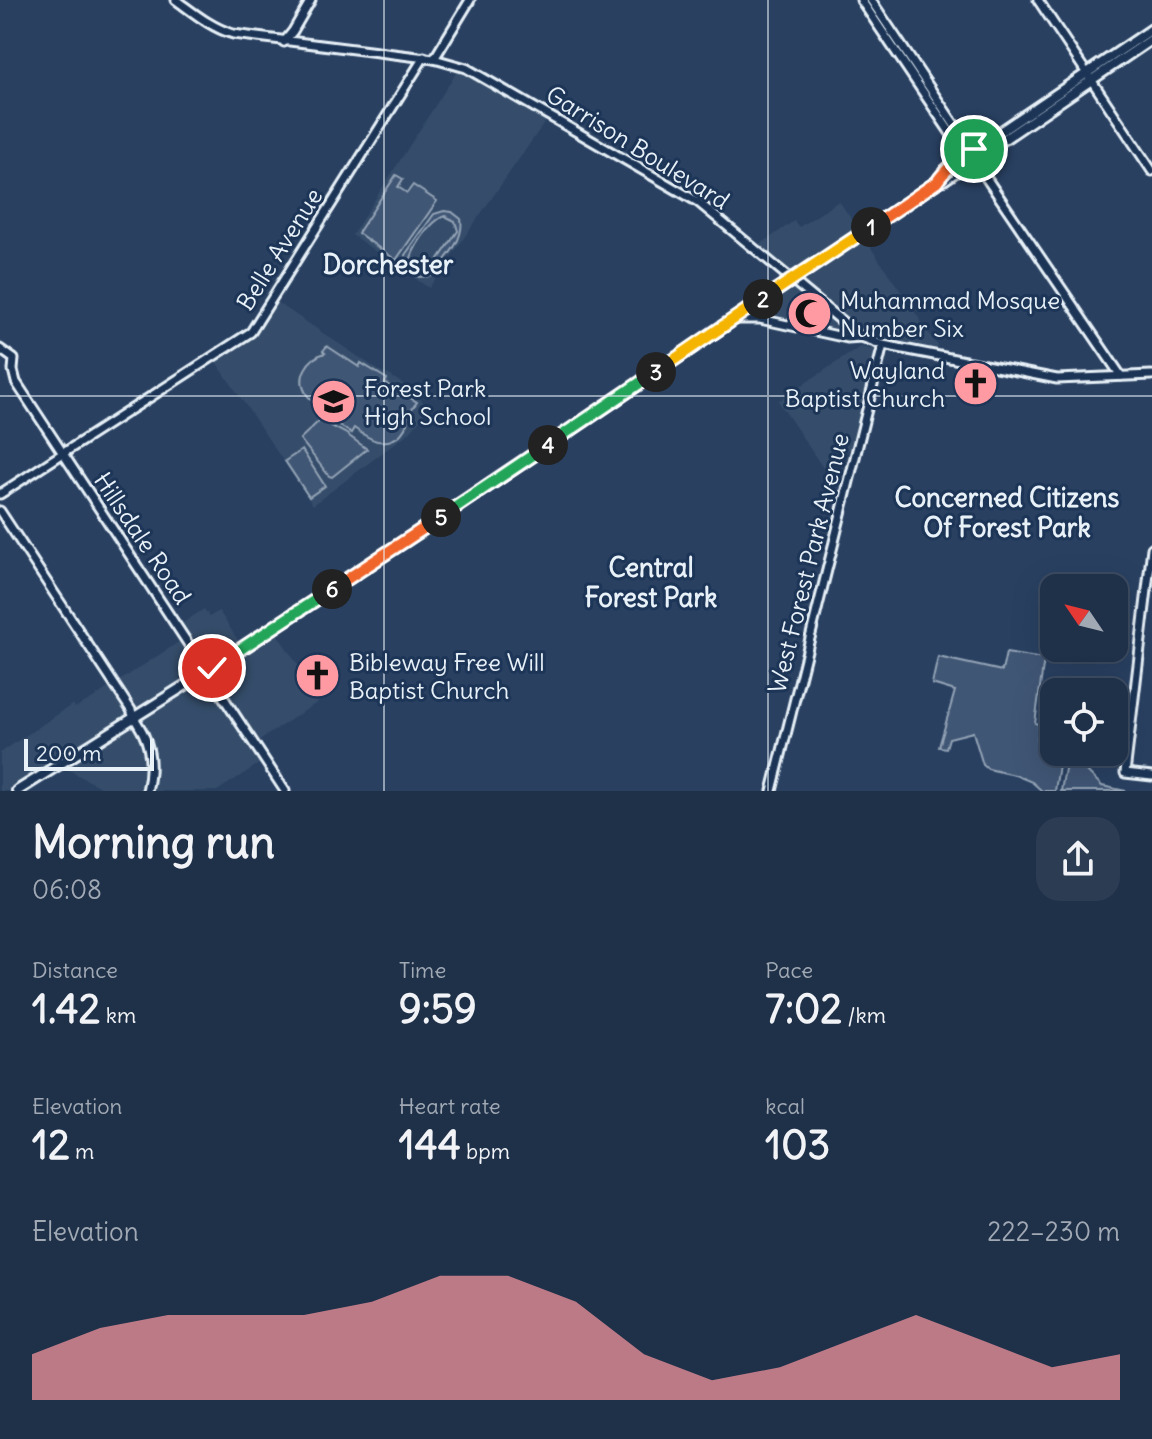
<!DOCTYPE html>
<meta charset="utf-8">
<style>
:root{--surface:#1f3049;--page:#2c3c53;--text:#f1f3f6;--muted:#a1a9b4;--line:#3c4b61;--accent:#ff9aa2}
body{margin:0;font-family:Delius,sans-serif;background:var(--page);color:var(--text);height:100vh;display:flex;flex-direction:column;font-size:30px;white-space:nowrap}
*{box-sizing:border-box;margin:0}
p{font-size:26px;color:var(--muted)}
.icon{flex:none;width:44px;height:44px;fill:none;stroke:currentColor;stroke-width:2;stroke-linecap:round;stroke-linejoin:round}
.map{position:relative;height:791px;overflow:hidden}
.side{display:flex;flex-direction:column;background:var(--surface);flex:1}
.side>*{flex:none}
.needle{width:52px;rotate:305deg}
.buttons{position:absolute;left:1040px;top:574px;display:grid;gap:16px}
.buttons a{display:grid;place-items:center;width:88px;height:88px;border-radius:16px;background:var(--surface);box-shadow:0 8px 32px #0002,0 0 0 2px var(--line);font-size:40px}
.scale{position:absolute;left:24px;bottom:20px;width:130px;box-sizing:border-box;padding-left:8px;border:4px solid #e8f1f8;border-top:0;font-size:22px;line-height:28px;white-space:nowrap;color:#e8f1f8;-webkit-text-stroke:6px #1d3557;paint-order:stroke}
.pin{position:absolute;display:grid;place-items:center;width:68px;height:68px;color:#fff;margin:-34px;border:4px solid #fff;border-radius:50%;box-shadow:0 2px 8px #0007}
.km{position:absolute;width:40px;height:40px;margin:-20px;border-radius:50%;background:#222;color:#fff;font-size:22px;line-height:40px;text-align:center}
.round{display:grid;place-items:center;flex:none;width:84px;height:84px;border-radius:24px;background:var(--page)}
.head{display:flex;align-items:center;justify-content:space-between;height:136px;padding:0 32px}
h1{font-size:44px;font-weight:700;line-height:60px}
.stats{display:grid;grid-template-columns:repeat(3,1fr);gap:12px;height:136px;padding:8px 32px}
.stats div{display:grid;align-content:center}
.stats b{font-size:40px;font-weight:700}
.stats small{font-size:22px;font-weight:400}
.stats p{font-size:22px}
.chart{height:224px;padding:16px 32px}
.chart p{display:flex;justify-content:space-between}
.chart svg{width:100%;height:144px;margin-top:8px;fill:var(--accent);opacity:.7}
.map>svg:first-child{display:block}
</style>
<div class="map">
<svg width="1152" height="791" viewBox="0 0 1152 791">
<rect width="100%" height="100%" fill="#294061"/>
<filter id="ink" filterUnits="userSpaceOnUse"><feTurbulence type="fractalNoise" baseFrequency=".0125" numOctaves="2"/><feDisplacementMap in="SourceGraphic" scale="16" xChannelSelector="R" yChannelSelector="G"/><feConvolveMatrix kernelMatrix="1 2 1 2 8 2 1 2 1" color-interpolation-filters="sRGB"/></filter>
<g filter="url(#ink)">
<!-- built -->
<g fill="#364d6b">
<path d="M458,70L544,117L545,122L429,288L352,235Z"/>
<path d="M839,201L938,346L937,348L893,340L869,330L830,334L741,315L792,279L755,248L794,221L799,227Z"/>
<path d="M275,301L383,373L389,375L411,389L429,408L410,432L313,505L217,363L218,359L254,335Z"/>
<path d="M860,347L877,350L853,447L823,468L778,401Z"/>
<path d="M204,609L209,617L219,611L243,648L211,670L213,674L276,632L321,700L258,741L235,707L232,708L265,760L217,791H107L65,768L61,763L17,791H0V753L73,704L75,708L93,698L185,638L178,626Z"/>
</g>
<!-- green -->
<g fill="#415774" stroke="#94a4b6" stroke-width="2" fill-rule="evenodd">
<path d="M396,175L403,179L398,187L407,193L413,185L437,201L396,260L358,233Z"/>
<path d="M444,211L452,212L461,219C465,241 444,260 432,276L419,277L406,268L405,255L434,214ZM445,216L455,221L458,231L432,269L428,272L419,273L410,265C410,251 431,220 445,216Z"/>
<path d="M327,346L359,367L361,363L387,379L385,383L417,402L411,410H408C410,429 398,444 377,441C369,439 361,433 354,428L351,433L325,416L328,411C322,406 312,402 307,395C295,377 308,358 325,353L323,351Z"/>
<path d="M320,420L345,433L367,449L332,477L329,476L300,439Z"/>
<path d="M302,450L325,486L309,497L285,461Z"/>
<path d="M1006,653L1044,659L1035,723L1039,724L1037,744L1054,747V752H1061L1055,791H1042L1032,782L1015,775L988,769L983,765L973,732L949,738L946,748L939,747L955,691L932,684L938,657L1002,671Z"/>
<path d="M1070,765L1087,771L1102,786L1126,791H1061L1065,769Z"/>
</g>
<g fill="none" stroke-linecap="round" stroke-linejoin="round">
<defs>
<g id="secondary">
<path d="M176,0C194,13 212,28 233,34L434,59L466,68L698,202L861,337L883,345L1057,379L1152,375"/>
<path d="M861,0L960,147L969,153L974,160L1121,376"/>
<path d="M871,0L966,142L969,146V153"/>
<path d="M1038,0L1152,171"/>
<path d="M284,42L293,31L311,0"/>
<path d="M434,59L470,0"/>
<path d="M734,319H760L847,338L861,337"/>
<path d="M0,349L14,359L13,370L16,382L285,791"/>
<path d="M0,494L251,332L424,57"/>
<path d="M0,511L131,710C134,719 139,725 143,733C152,752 152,771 147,791"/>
<path d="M1152,548L1125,773L1152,776"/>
<path d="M772,791L883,345"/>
</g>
<g id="primary">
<path d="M937,182L946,170L969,153L1152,29"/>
<path d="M17,791L208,671L493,483L937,182L944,180L1152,39"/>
</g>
</defs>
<!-- secondary casing -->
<use href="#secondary" stroke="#e8f1f8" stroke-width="13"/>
<!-- primary casing -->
<use href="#primary" stroke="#e8f1f8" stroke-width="14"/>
<!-- secondary -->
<use href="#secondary" stroke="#1d3557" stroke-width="7"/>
<!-- primary -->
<use href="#primary" stroke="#1d3557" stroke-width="8"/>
</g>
</g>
<g fill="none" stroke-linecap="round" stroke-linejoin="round" filter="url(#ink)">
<defs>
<path id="split-1" d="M871,227L937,182C946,168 960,158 974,149"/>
<path id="split-2" d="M763,299L871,227"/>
<path id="split-3" d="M656,372L763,299"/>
<path id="split-4" d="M548,445L656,372"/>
<path id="split-5" d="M441,517L548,445"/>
<path id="split-6" d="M332,589L441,517"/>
<path id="split-7" d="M212,668L332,589"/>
</defs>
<!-- split-1 casing -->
<use href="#split-1" stroke="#fff" stroke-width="16"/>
<!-- split-2 casing -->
<use href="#split-2" stroke="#fff" stroke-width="16"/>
<!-- split-3 casing -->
<use href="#split-3" stroke="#fff" stroke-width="16"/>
<!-- split-4 casing -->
<use href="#split-4" stroke="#fff" stroke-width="16"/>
<!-- split-5 casing -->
<use href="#split-5" stroke="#fff" stroke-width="16"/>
<!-- split-6 casing -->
<use href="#split-6" stroke="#fff" stroke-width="16"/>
<!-- split-7 casing -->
<use href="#split-7" stroke="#fff" stroke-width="16"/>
<!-- split-1 -->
<use href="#split-1" stroke="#f0652b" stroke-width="10"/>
<!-- split-2 -->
<use href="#split-2" stroke="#f5b400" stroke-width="10"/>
<!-- split-3 -->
<use href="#split-3" stroke="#f5b400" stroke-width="10"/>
<!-- split-4 -->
<use href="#split-4" stroke="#22a559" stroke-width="10"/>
<!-- split-5 -->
<use href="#split-5" stroke="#22a559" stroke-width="10"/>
<!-- split-6 -->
<use href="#split-6" stroke="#f0652b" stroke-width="10"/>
<!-- split-7 -->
<use href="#split-7" stroke="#22a559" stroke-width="10"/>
</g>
<!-- grid -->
<path fill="none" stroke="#e8f1f8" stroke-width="2" stroke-opacity="0.55" d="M384,0V791M768,0V791M0,396H1152"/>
<!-- icons -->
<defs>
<symbol id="mosque-disc" viewBox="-11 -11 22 22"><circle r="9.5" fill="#ff9aa2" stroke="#1d3557"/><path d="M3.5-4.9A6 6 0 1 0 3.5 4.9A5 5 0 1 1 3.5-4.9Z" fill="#111"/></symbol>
<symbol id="church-disc" viewBox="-11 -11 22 22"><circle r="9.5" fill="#ff9aa2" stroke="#1d3557"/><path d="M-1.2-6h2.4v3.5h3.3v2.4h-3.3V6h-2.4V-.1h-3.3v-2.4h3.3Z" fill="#111"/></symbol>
<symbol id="school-disc" viewBox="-11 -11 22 22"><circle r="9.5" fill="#ff9aa2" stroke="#1d3557"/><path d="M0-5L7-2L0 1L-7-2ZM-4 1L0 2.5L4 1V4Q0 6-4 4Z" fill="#111"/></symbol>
</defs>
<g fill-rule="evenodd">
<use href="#mosque-disc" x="784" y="288" width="51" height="51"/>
<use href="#church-disc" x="950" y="358" width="51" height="51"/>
<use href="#school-disc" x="308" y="376" width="51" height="51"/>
<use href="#church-disc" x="292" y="650" width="51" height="51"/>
</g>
<g text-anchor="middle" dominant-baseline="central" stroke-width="6" stroke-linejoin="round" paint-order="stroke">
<!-- street labels -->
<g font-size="24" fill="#e8f1f8" stroke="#1d3557">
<text transform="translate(638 147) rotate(32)">Garrison Boulevard</text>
<text transform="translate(279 249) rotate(-58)">Belle Avenue</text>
<text transform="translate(143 538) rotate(56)">Hillsdale Road</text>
<text transform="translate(808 563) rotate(-76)">West Forest Park Avenue</text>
</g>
<!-- poi labels -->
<g font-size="24" fill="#e8f1f8" stroke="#1d3557" text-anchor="start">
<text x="840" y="300">Muhammad Mosque<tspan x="840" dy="28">Number Six</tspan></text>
<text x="945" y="370" text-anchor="end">Wayland<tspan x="945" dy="28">Baptist Church</tspan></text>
<text x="364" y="388">Forest Park<tspan x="364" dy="28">High School</tspan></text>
<text x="349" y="662">Bibleway Free Will<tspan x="349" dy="28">Baptist Church</tspan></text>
</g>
<!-- neighbourhood labels -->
<g font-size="26" font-weight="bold" fill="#e8f1f8" stroke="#1d3557">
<text x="388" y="264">Dorchester</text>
<text x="1007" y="497">Concerned Citizens<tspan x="1007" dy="30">Of Forest Park</tspan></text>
<text x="651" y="567">Central<tspan x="651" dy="30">Forest Park</tspan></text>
</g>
</g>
</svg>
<div class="buttons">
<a><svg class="needle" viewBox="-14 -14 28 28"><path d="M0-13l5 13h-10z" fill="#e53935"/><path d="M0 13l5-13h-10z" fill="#a1a9b4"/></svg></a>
<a><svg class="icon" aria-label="locate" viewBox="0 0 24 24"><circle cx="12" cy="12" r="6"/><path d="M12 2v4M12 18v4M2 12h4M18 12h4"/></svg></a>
</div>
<div class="scale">200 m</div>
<div class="pin" style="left:974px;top:149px;background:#1e9e55"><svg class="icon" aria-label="arrive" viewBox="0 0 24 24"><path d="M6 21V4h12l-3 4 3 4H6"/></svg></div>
<div class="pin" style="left:212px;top:668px;background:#d93025"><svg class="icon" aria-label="check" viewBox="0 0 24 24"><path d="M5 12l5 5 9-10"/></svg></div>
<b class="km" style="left:871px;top:227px">1</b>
<b class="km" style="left:763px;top:299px">2</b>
<b class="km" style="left:656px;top:372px">3</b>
<b class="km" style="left:548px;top:445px">4</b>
<b class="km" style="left:441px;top:517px">5</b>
<b class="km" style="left:332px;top:589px">6</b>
</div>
<section class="side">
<div class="head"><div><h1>Morning run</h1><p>06:08</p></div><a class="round"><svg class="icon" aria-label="share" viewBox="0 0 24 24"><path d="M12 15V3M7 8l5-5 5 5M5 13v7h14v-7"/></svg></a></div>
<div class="stats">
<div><p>Distance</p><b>1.42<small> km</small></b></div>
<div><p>Time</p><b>9:59</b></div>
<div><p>Pace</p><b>7:02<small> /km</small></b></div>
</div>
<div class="stats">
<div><p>Elevation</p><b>12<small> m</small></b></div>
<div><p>Heart rate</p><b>144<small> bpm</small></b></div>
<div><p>kcal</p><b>103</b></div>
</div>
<div class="chart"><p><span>Elevation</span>222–230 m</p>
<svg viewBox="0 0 160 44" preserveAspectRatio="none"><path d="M0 44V30L10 22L20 18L30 18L40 18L50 14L60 6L70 6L80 14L90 30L100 38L110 34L120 26L130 18L140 26L150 34L160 30V44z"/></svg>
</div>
</section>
